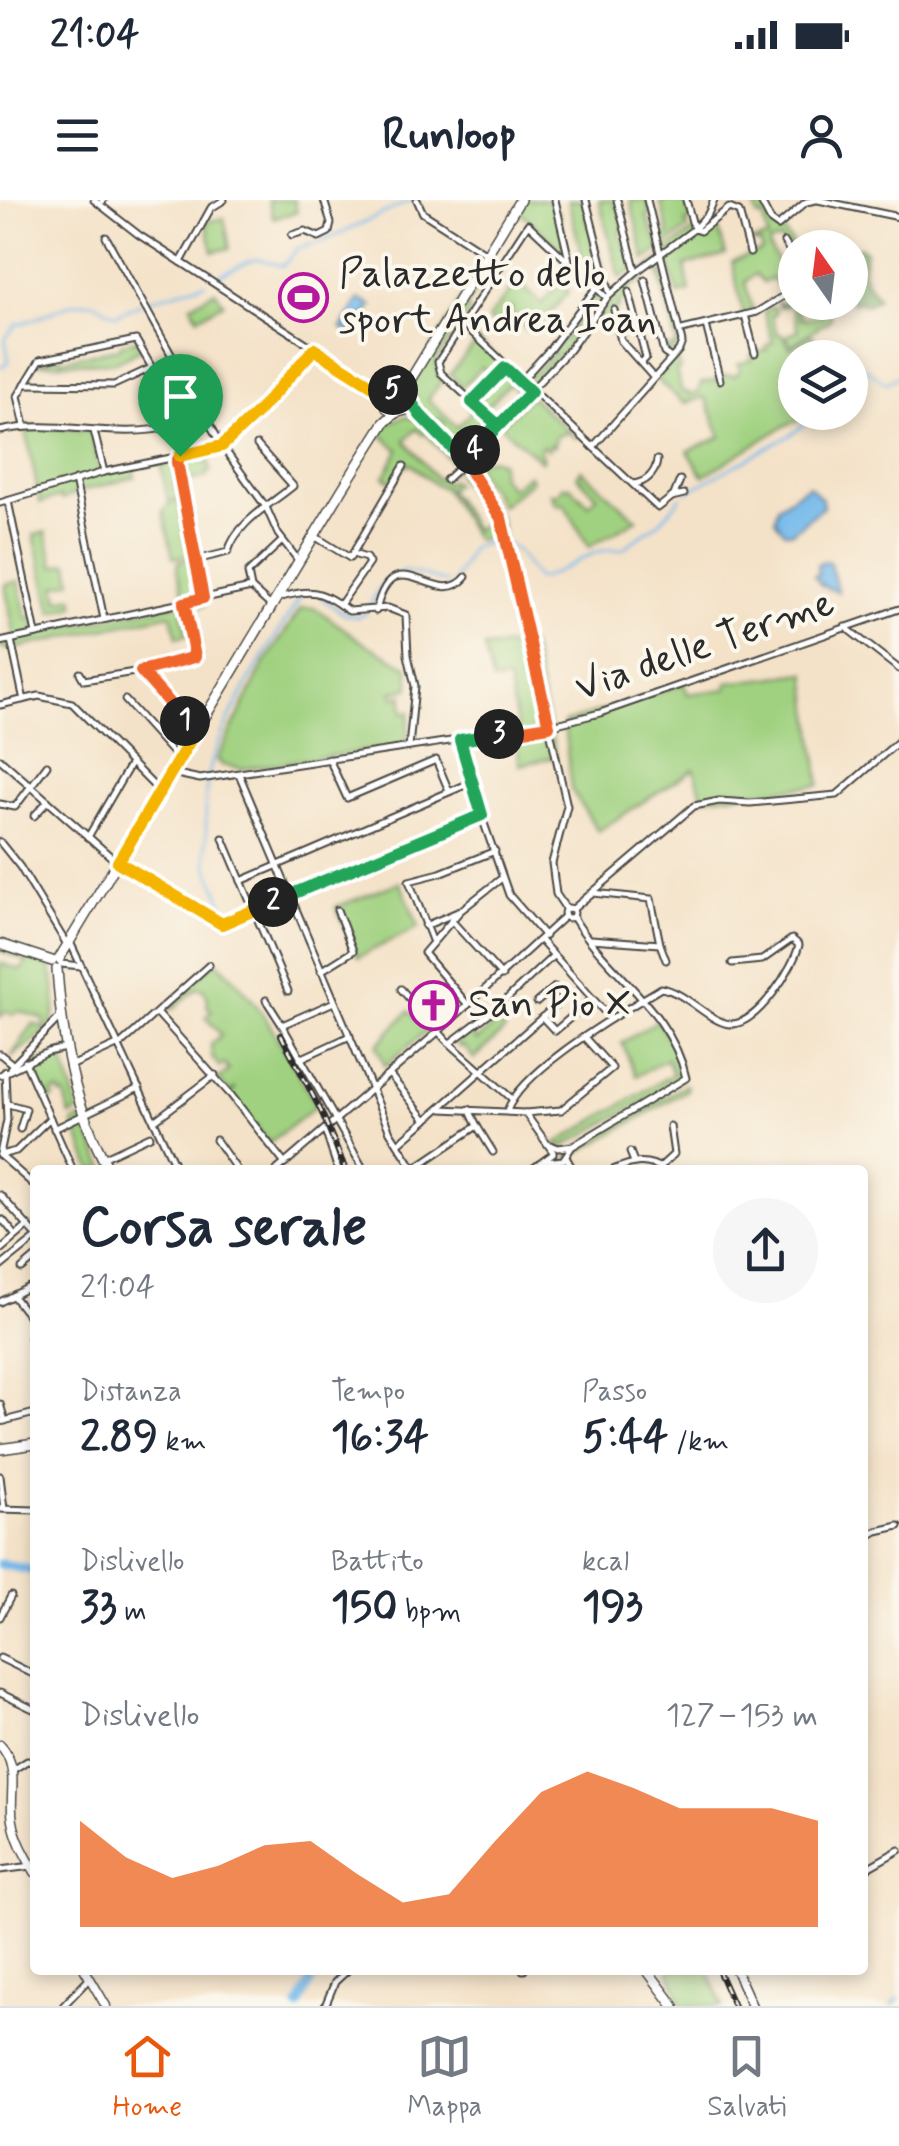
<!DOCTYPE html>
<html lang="it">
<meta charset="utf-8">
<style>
:root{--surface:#fff;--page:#f6f6f7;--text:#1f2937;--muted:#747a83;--line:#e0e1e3;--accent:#ea580c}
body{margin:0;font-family:Mynerve,sans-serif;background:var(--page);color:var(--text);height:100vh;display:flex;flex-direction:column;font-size:38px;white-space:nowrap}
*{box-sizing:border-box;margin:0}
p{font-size:32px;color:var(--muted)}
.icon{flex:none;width:55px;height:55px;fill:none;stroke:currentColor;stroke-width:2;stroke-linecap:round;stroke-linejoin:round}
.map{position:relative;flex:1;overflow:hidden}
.drawer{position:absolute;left:30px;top:965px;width:838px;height:810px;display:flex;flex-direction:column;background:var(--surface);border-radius:10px;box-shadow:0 5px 15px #0003}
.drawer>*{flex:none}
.needle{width:65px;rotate:346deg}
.fabs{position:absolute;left:778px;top:30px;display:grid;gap:20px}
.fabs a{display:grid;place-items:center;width:90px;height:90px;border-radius:50%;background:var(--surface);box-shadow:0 5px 15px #0003;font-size:50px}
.pin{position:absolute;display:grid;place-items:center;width:85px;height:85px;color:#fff;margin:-102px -42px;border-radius:50% 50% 50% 0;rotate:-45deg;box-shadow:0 0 10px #0007}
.pin .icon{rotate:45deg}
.km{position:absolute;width:50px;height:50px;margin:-25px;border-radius:50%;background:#222;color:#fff;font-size:28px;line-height:50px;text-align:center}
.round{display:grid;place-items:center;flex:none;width:105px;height:105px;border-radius:52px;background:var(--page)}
.overview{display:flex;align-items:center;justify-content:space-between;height:170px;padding:0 50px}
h1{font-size:55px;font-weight:800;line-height:75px}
.metrics{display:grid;grid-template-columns:repeat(3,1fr);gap:15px;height:170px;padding:10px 50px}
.metrics div{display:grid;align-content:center}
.metrics b{font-size:42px;font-weight:800}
.metrics small{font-size:28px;font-weight:400}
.metrics p{font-size:28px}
.chart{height:280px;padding:20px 50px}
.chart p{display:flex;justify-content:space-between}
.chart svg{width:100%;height:180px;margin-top:10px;fill:var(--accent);opacity:.7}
.status{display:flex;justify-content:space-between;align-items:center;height:70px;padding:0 50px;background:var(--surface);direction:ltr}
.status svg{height:28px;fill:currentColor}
header{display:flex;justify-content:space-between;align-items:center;height:130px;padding:0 50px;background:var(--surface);font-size:45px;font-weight:800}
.tabs{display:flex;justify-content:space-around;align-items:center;height:140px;border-top:2px solid var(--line);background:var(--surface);font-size:28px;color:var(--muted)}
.tabs a{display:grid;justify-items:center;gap:5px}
.tabs .current{color:var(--accent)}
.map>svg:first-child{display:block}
</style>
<div class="status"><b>21:04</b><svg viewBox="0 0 49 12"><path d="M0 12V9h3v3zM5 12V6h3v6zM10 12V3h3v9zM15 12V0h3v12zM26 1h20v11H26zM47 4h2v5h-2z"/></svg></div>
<header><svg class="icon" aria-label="menu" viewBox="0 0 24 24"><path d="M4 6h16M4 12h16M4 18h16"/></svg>Runloop<svg class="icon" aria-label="person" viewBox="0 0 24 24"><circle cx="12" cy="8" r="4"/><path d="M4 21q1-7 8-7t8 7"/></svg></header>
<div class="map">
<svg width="899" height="1806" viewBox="0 0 899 1806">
<rect width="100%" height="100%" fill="#fbf7ec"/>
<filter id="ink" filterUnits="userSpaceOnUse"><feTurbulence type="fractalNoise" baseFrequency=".01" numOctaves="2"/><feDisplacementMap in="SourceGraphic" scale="20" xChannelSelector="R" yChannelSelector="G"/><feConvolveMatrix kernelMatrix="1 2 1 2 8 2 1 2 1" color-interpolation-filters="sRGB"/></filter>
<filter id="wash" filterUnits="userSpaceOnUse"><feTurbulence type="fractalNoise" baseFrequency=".0048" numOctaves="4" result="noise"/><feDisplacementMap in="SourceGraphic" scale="40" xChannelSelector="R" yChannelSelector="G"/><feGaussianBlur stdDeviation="2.25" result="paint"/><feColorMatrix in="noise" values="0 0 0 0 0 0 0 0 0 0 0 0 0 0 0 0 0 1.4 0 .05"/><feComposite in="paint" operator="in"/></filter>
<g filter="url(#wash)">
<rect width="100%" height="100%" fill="#f4e2c8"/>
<!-- green -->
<g fill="#a0d180" stroke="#667e56" stroke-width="2.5">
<path d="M268,0H294L297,12L273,18Z"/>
<path d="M525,0H550L553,12L558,11L568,55L519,11Z"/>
<path d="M568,0H582L584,7L587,6L590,16L586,18L595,37L591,40L594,50L598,49L608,89L605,92L575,63L574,59L582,56Z"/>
<path d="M599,0H613L615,7L619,6L624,29L620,32L624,45H628L635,69L620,78Z"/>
<path d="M630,0H647L651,14L647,17L660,49L645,60Z"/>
<path d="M660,0L687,2L691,21L685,23L689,28L663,47L660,38L669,35Z"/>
<path d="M753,0H759L773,26L781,27L795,48V54L781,40L769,43L770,49L795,88L784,93L772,78L763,82L755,74L745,82L753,111L743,113L732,62L762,51L761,44L750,42L768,38L763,16L758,17Z"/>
<path d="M224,18L230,48L213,52L206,22Z"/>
<path d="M716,22L726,55L685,66L690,91L678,94L665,52L694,31L707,30Z"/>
<path d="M659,59L679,131L678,147L670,155L665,149L677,145L658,69L643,75V81L627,90L629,99L619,102V108L613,110L620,143L599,118L613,97Z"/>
<path d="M485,62L497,68L491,77L486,76L466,107L470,110L436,160L438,176L442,181L428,199L457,227L471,212L469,208L472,206L493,227L475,245L457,248L439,230L444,223L439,219L433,225L413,201L411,181Z"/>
<path d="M518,81L541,104L560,83L569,91L535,131L531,127L527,130L510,113L513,109L511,107L498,121L502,127L499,131L488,119Z"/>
<path d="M215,91L224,103L198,117L191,105Z"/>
<path d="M795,91L801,119L822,116L820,103L826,102L831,119L791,145L786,136L798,131L792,105L779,107L777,102L782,104L790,101L789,95Z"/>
<path d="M595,92L601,97L567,148L528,186L525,180L554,153L552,151L563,139L565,140Z"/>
<path d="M771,107L775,108L776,113L772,115L777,134H782L790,148L812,135L827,157L795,158V212L806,213L800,220L788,224L703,276L688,251L721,237L705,197L684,203L655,178L678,158L680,169L676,171L682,192H688L689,195L698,193L701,183L719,180V176L736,175L740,170L738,164L752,160L751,154L767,150V145L773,143L764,112Z"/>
<path d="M136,140L141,149L115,162L37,164L60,156L61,160L120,148L121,144Z"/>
<path d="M478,140L504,166L493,178L482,167L459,190L456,187L459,183L450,174Z"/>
<path d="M505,170L524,190V194L500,217L496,216L519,193L510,183L485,209L477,200Z"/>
<path d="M530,196L578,239L568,232L556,236L554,247L550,244L548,250L543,246L539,250L543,258L541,261L501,226Z"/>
<path d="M405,216L424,222L460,265L452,272L454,265L425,233L423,235L417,229L405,240L437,279L441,278L445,283L451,280L455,284L448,289L475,330L488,320L457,275L464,269L500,319L503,335L476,340L444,288L435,285L411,264L404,266L394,283L384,277L399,250L380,234L390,222Z"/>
<path d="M25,226L90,231L101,273L133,266L135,277L78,292L62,300L60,297L40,303Z"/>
<path d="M191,253L193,260L209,262L211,271L207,272V277L185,282L184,276L172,285L174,291L183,294L184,298L168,301L161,266L177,263Z"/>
<path d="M492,258L501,262V276L511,288L528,275L532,280L501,306L476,268L480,260Z"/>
<path d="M581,270L637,319L589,347L563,302L559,305L553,301L555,298L549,292L556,295L563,286L566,288L569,285L589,305L597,296L577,276Z"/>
<path d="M184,300L185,306L180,312L187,346L193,348L194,354L173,358L163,311L169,304Z"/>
<path d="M46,332L54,366L69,363L72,381L56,386L59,400L73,397L75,406L52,412L34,335Z"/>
<path d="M195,357L197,364L191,366L197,392L202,391L205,405L182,412L187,435L177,438L171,414L13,449L0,448V442L15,438L5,385L19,381L27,418L32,417L36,433L186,402L177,370L179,361Z"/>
<path d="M301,408H315L364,443L408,467L410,488L392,492L394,497L403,495V512H410L406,545L242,569L222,565L217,559L264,464Z"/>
<path d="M531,445L556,557L520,565L515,532L518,530L508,480L493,482L484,448Z"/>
<path d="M806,473L820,585L703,598L694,569L598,631L571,589L564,523L684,484L688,494L727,489V483Z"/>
<path d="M400,682L419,727L358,757L336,707Z"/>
<path d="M0,747L48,764C54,774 54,784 55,796C59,831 36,838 11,857L33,824L44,828V819L19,811L12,815L7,811L0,817V763L21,770L27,761L0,751Z"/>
<path d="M216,761C262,801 287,854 316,906L269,943L231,895L236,888L229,893L218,879L229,870L224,864L220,867L212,857L211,844L221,835L206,817L212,811L207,806L208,799L204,790L197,788L173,809H167Z"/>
<path d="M409,811L423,826L427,823L433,831L428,835L425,832L385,866L377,845Z"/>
<path d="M658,820C667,838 683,860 680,880L563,947L555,944L673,874L667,859L636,876L622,843Z"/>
<path d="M499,821L505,830L474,859L464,846L461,848L455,843L469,831L477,841Z"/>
<path d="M62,854L79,912L70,916L65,895L62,896L59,891L53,893L54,898L47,901L31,864Z"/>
<path d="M686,885L687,890L568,959L570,952Z"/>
<path d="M81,919L106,970H92L73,923Z"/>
<path d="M669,1770H708L723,1806H683Z"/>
</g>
<!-- forest -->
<path fill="#80b36e" stroke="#566f4c" stroke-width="2.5" d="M860,47L866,52C859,77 863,79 878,97L866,105L859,101L852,103L850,98V53Z"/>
<!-- water -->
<g fill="#75b9eb" stroke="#50728b" stroke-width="2.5">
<path d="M359,99L372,106L353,135L342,128Z"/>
<path d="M809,285L822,299L823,307L792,332H785L775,320L778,306Z"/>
<path d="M826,361L830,363L838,392L822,386L814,376L818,375L817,365Z"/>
</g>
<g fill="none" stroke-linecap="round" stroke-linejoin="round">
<!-- stream -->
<g stroke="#75b9eb" stroke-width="2.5">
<path d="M218,76L252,60L260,59L283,66L297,49L324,41L412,0"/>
<path d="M146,101L205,83"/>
<path d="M0,167L9,162L5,139L17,124C43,121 68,97 95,103C101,105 110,112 116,115L140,104"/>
<path d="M850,171L865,168L886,183L899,176"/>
<path d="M687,292L789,236L815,217L817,212"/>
<path d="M454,382L471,348L500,338L517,351L537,379C567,373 591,345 621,350L661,321L681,297"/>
<path d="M322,398L344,414L357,417L367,413"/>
<path d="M370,406C391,360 407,370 447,383"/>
<path d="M222,721C227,690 206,680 206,654C207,634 205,612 206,592C210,535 270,446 301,396"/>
<path d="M892,1806L899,1798"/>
</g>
<!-- river -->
<g stroke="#75b9eb" stroke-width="9">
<path d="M0,1364L35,1371"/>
<path d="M299,1806L316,1770"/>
</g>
</g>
</g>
<g filter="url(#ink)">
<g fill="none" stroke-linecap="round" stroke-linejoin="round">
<!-- minor-tunnel -->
<path stroke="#ccbda9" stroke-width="5" stroke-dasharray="5 2.5" stroke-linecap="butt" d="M33,1026L35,1023"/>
<defs>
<g id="minor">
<path d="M94,0L139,35L376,188L384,199"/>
<path d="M102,0L103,1"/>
<path d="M417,0L423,13L485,53"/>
<path d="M555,0L569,60"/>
<path d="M586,0L610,94"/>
<path d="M617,0L636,72"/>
<path d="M686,0L694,29"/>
<path d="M760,0L771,21L778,26L806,2L816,0"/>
<path d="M818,0L899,17"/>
<path d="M694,29L708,14L714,0"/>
<path d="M292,35L305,31L319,37L329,32L331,23L324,0"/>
<path d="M106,37L222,246L266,307L278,334L298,360"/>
<path d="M784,42L795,58"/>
<path d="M181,62L211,8L224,0"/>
<path d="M645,80L664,153L671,158"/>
<path d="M629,92L646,158L641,163"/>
<path d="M614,110L621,141L653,177"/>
<path d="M745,115L755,153"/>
<path d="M462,123L593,247L679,150L682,142L647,0"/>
<path d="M706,125L720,180"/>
<path d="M682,130L757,112L795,89"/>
<path d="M520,182L550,149L596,88"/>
<path d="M25,184L114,185L151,168"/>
<path d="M409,201L452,249H464"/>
<path d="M472,202L505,168"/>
<path d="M497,224L441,173L438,162L528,24L607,98"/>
<path d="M25,226L18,196L40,160L136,140L163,187L181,255"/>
<path d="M0,231C57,218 115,241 173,226"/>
<path d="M94,231L104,272"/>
<path d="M593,247L658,308L672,297L684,294"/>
<circle cx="467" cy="257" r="8"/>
<path d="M474,251L569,150L607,98L636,72L694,29L700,31L729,8L739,12L750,53"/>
<path d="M177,262L203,398"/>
<path d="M465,265L501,318L521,402L567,606L552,663L556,694L566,709"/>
<path d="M75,280L104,419"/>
<path d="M446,280L462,265"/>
<path d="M633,284C646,283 656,273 657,260"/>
<path d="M674,295L680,280"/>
<path d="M8,301L36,434"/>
<path d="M0,303L104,272L171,258L174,262C188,249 211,254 225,243C259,218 286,180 314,149"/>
<path d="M316,337L350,358L404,266"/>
<path d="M196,360L228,352C237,322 270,305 293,286L257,245"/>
<path d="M251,388L248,373L282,341"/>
<path d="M278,398C313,388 319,390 349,411L388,408L406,415L408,455L415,486L409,547"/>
<path d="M340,405L369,363L366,358L353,354"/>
<path d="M376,411C393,335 437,412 466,377"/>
<path d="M845,427L899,469"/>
<path d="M11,440L23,496"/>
<path d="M0,442L251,388L272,407"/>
<path d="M141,471L195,532"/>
<path d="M80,473L84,480L141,471L195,457L184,403"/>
<path d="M125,500L179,560"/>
<path d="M0,505L39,496L72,503L159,591"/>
<path d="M460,540L470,583L509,695L545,736"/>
<path d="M0,559L118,663L222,724L482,615"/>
<path d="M329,559L347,598L436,560L449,591"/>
<path d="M172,573L200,579L549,526L600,513L899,409"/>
<path d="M239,574L390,932L414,969"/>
<path d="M0,604L15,607L47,565"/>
<path d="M34,616L48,601"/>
<path d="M88,637L131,563"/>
<path d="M223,638L288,791"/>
<path d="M0,642L20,667L66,743"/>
<path d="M241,681L470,583"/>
<circle cx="569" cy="713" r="5"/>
<path d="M573,709L694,606L719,601L750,603L837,595L899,541"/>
<path d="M460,711L424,753L468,805"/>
<path d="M451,720L502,776"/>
<path d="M425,726L460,711L502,678"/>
<path d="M591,739L660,744L651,699L593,693"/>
<path d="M432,740L409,681L440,673L495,651"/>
<path d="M540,740L611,819"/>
<path d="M70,742L177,970"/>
<path d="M660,744L666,760"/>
<path d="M61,764L81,766"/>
<path d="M321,771L353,751L337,710"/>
<path d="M401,789L446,840L511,898"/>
<path d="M266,800L282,825"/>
<path d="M334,802L282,825L364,970"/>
<path d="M157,813L229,893"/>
<path d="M542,817L555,831L592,799"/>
<path d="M450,843L499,806L553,756"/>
<path d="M119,846L209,765"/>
<path d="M0,854L11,863"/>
<path d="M300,859L350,836"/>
<path d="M25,862L73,970"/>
<path d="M73,865L117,845"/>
<path d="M10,868L59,818"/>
<path d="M389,874L426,920L564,798L555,787L537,802"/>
<path d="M0,875L48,852L65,848"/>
<path d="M231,895L285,964"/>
<path d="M8,904L26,909L20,929"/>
<path d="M442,909L525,913L561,910L612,868L584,837"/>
<path d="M507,911C522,869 621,813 661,788C686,792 709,822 730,824C757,826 794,767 799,745L792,739L762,760L732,763"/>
<path d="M525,913L553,952"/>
<path d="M154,921L215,875"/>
<path d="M477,926L493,952"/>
<path d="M54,929L139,888"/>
<path d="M325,930L338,970"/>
<path d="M216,940L237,970"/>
<path d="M398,944L426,920"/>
<path d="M551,945L558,948L573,946L686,878C671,809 607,773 573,717"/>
<path d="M630,952L634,962"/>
<path d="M0,954L7,920L5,871"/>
<path d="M0,955L16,951L50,918"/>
<path d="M0,955L35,986"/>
<path d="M566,957L573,970"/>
<path d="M103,958L150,936"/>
<path d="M546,962L563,960L571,948"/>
<path d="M660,967L674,954L670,926"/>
<path d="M415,968L477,926L469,909"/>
<path d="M277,970L439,831L565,716"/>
<path d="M531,970L553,954"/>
<path d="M613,970C632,962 646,958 664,970"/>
<path d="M0,995L35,1034"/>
<path d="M0,1022L3,1020L16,1036"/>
<path d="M0,1050L28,1026"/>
<path d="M0,1067L35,1039"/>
<path d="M22,1069L35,1058"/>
<path d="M28,1088L35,1096"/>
<path d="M13,1096L35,1124"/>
<path d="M0,1102L35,1084"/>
<path d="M35,1131L30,1138L35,1144"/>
<path d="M0,1204L5,1221"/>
<path d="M0,1222L35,1213"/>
<path d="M0,1276L4,1309"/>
<path d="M0,1309L35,1310"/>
<path d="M862,1340L877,1331L899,1326"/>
<path d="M0,1417L11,1396"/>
<path d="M0,1458L35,1475"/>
<path d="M0,1493L35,1510"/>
<path d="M13,1570L27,1561L35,1562"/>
<path d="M0,1670L32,1666"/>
<path d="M862,1671L899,1650"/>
<path d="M523,1770H524"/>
<path d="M63,1806L90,1778"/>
<path d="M325,1806L335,1782L348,1770"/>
</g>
<g id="tertiary">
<path d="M0,1545C21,1567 8,1595 13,1621C16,1640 26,1656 35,1672"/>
<path d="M85,1770L106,1806"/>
<path d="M736,1770L752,1806"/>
</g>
<g id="secondary">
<path d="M398,190L409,182L520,0"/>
<path d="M408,197L401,191L391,192L386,198L387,208L395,213L406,210L409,182"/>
<path d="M0,744L52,761"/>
<path d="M59,759L343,288L384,223L395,213"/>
<path d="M57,769C62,840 74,907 109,970"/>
<path d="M0,1249L35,1244"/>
<path d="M647,1770L674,1806"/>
</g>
</defs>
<!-- minor casing -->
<use href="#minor" stroke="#494643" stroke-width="9"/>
<!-- tertiary casing -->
<use href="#tertiary" stroke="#494643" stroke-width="11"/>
<!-- secondary casing -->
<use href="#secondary" stroke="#494643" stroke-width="12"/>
<!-- minor -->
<use href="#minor" stroke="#fff" stroke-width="5"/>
<!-- tertiary -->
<use href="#tertiary" stroke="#fff" stroke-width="8"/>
<!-- secondary -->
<use href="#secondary" stroke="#fff" stroke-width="9"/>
<defs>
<g id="rail">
<path d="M281,835L321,911L346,970"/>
<path d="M718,1770L734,1806"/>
</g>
</defs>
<!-- rail casing -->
<use href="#rail" stroke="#2b2b2b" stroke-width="6"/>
<!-- rail -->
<use href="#rail" stroke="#fbf7ec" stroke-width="2.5" stroke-dasharray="8" stroke-linecap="butt"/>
</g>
</g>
<g fill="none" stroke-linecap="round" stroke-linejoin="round" filter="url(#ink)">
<defs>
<path id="split-1" d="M180,256L177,262L203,398L184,403L195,457L141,471L185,521"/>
<path id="split-2" d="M185,521L195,532L118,662L222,724L273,702"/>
<path id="split-3" d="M273,702L482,615L460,540L499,534"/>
<path id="split-4" d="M475,250L471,272L501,318L549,526L499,534"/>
<path id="split-5" d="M393,190L406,194L420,215L452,248L474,251L497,224L472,202L505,168L531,192L475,250"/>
<path id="split-6" d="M180,256L222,246L257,213L314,149L376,188L393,190"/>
</defs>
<!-- split-1 casing -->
<use href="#split-1" stroke="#fff" stroke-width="20"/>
<!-- split-2 casing -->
<use href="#split-2" stroke="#fff" stroke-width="20"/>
<!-- split-3 casing -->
<use href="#split-3" stroke="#fff" stroke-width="20"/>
<!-- split-4 casing -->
<use href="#split-4" stroke="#fff" stroke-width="20"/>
<!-- split-5 casing -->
<use href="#split-5" stroke="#fff" stroke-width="20"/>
<!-- split-6 casing -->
<use href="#split-6" stroke="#fff" stroke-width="20"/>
<!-- split-1 -->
<use href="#split-1" stroke="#f0652b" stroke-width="12"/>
<!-- split-2 -->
<use href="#split-2" stroke="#f5b400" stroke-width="12"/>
<!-- split-3 -->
<use href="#split-3" stroke="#22a559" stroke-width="12"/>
<!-- split-4 -->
<use href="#split-4" stroke="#f0652b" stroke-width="12"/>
<!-- split-5 -->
<use href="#split-5" stroke="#22a559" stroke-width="12"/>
<!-- split-6 -->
<use href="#split-6" stroke="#f5b400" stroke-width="12"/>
</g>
<!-- icons -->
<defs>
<symbol id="stadium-ring" viewBox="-11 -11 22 22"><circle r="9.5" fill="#fbf7ec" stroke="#b5179e" stroke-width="1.5"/><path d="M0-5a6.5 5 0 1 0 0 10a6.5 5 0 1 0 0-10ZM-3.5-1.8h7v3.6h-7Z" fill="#b5179e"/></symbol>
<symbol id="church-ring" viewBox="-11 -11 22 22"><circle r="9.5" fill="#fbf7ec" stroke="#b5179e" stroke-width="1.5"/><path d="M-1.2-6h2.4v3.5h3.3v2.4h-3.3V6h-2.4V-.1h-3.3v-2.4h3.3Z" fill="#b5179e"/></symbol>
</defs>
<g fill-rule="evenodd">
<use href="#stadium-ring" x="276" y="70" width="55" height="55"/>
<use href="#church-ring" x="406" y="778" width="55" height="55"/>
</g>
<g text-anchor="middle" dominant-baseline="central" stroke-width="8" stroke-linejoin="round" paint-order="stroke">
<!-- poi labels -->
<g font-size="40" fill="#2b2b2b" stroke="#fbf7ec" text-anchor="start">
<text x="339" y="75">Palazzetto dello<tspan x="339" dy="46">sport Andrea Ioan</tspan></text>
<text x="468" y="805">San Pio X</text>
</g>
<!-- street labels -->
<g font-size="40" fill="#2b2b2b" stroke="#fbf7ec">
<text transform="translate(705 446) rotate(-19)">Via delle Terme</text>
</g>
</g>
</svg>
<div class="fabs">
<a><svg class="needle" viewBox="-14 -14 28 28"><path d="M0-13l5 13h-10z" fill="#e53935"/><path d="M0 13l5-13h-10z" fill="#747a83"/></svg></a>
<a><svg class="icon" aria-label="layers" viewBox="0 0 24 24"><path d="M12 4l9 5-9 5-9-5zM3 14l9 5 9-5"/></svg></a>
</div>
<div class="pin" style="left:180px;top:256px;background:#1e9e55"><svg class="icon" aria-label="arrive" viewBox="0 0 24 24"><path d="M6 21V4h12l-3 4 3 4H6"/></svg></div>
<b class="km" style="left:185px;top:521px">1</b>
<b class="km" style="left:273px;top:702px">2</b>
<b class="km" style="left:499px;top:534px">3</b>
<b class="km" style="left:475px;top:250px">4</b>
<b class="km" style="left:393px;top:190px">5</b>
<section class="drawer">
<div class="overview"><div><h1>Corsa serale</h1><p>21:04</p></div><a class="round"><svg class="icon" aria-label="share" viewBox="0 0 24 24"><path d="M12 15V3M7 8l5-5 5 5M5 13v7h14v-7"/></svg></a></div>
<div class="metrics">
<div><p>Distanza</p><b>2.89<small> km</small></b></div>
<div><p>Tempo</p><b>16:34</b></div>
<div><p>Passo</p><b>5:44<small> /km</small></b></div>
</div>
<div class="metrics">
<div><p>Dislivello</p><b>33<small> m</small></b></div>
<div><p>Battito</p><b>150<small> bpm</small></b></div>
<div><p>kcal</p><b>193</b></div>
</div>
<div class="chart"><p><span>Dislivello</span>127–153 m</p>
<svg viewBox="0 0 160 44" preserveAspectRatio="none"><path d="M0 44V18L10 27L20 32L30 29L40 24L50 23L60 31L70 38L80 36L90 23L100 11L110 6L120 10L130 15L140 15L150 15L160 18V44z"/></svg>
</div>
</section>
</div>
<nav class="tabs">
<a class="current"><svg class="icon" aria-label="home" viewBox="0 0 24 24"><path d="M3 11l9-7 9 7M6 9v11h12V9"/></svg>Home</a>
<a><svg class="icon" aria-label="map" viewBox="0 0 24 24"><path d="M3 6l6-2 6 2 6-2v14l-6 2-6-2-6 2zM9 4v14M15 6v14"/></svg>Mappa</a>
<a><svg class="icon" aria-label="saved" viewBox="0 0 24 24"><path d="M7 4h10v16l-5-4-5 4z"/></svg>Salvati</a>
</nav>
